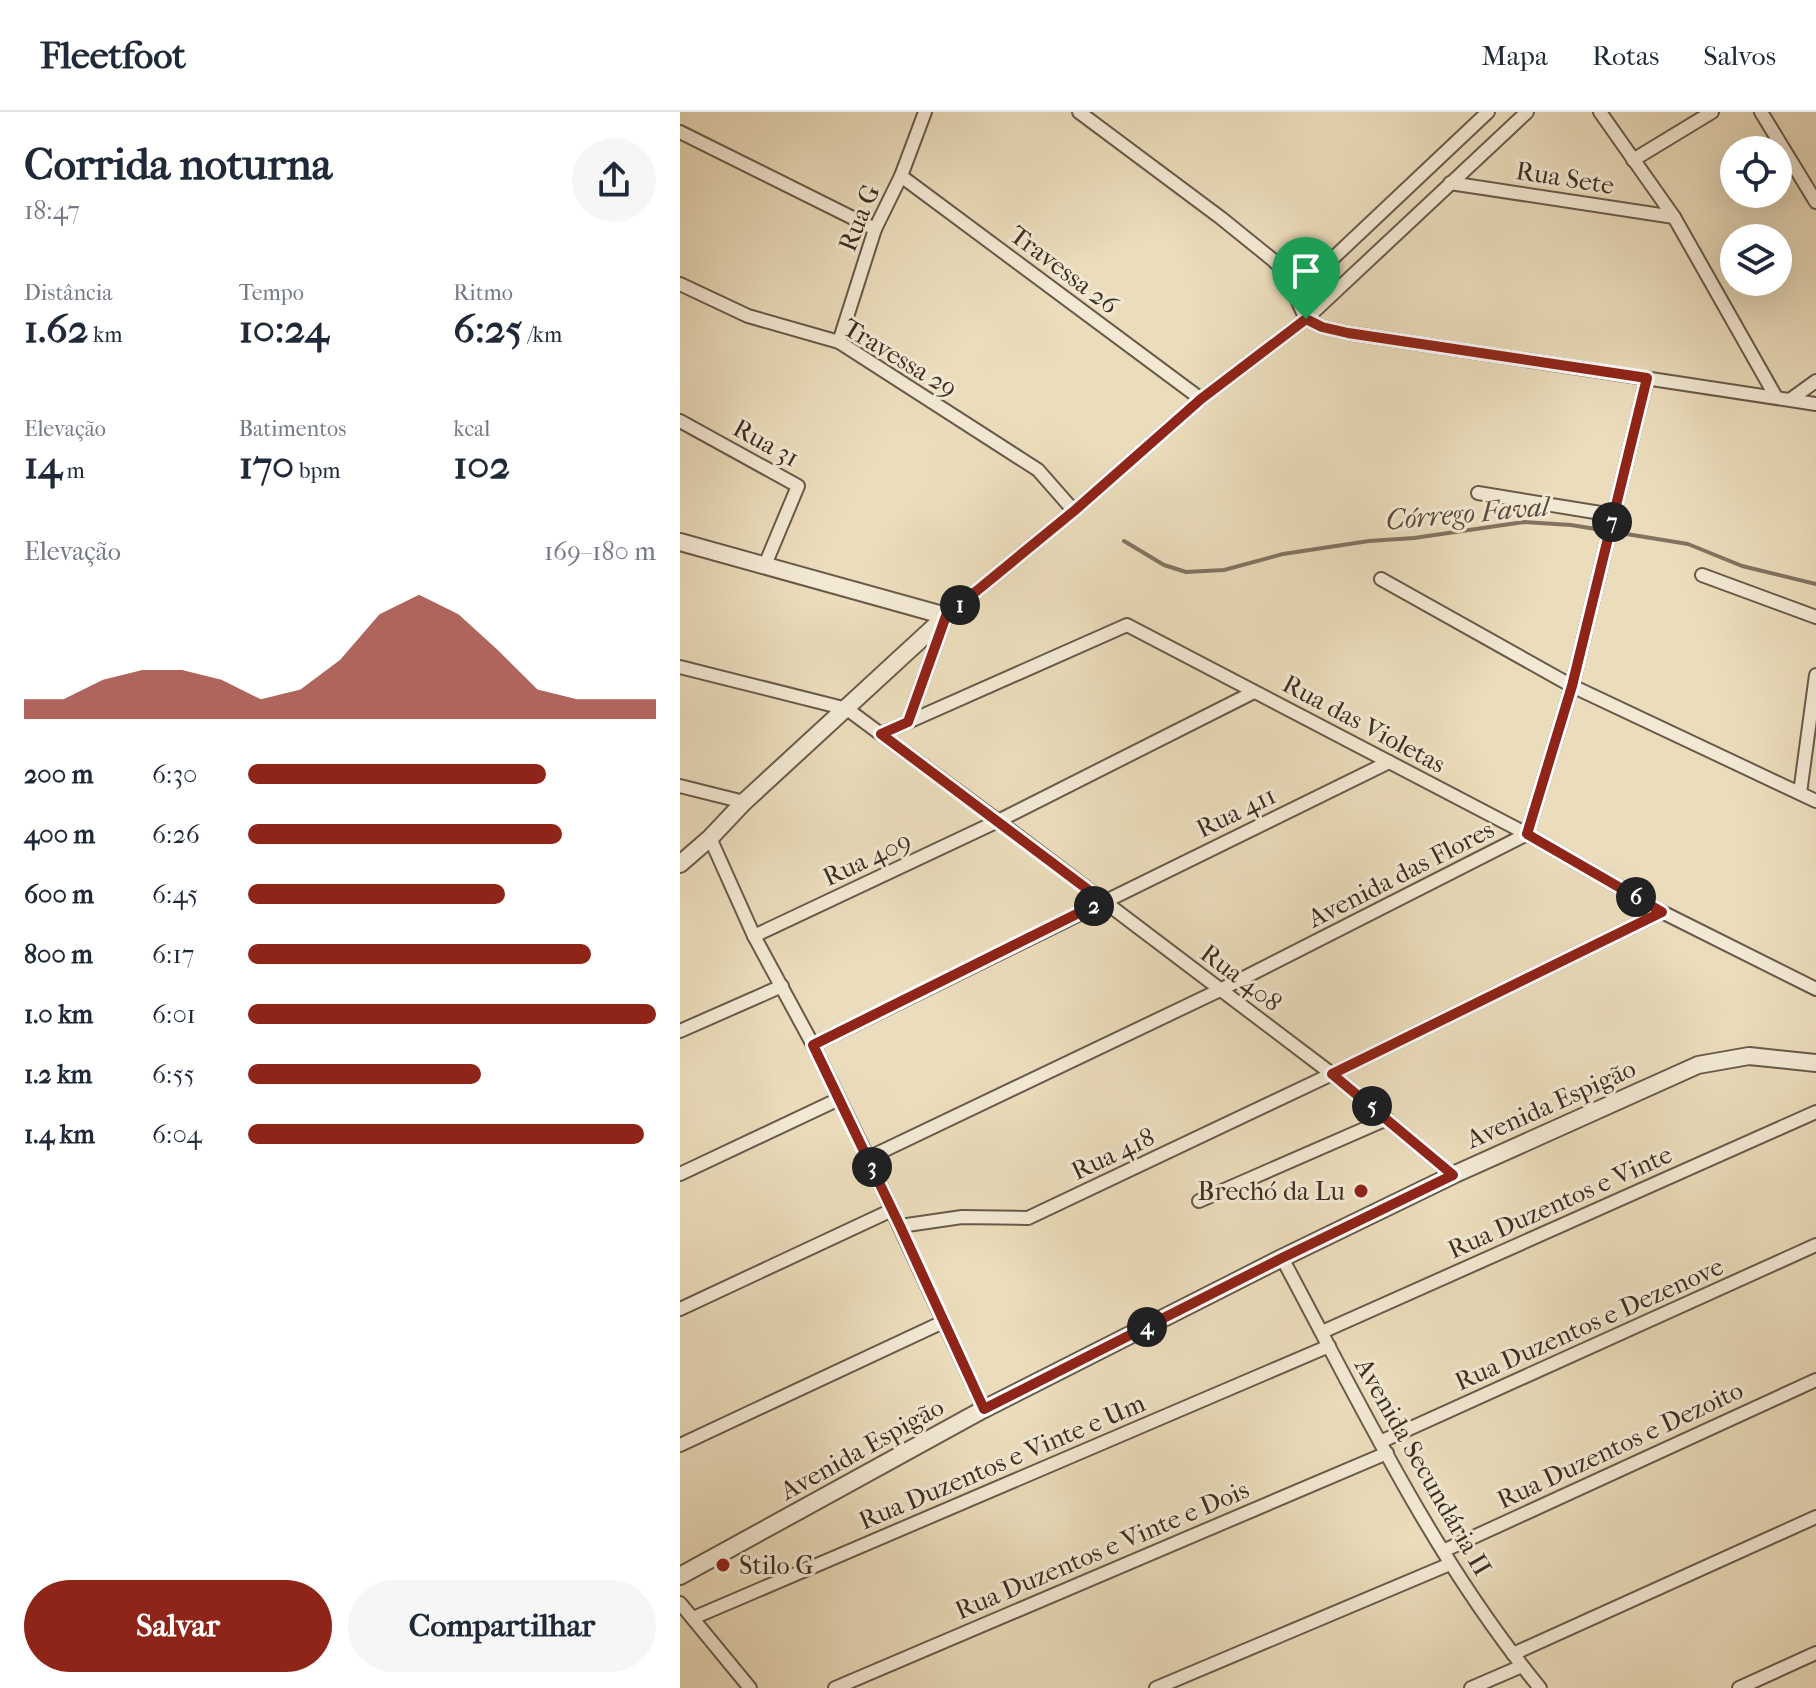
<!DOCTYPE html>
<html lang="pt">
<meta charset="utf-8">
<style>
:root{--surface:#fff;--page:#f6f6f7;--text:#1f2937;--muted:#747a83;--line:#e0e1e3;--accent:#8f2418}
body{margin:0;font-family:"IM FELL French Canon",serif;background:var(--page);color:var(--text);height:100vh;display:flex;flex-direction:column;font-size:30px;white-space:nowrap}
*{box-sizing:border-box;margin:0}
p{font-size:26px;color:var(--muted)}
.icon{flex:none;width:44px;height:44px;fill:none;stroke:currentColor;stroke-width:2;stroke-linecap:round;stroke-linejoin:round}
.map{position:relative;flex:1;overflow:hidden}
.details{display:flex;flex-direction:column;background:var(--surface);width:680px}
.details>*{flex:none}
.fabs{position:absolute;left:1040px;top:24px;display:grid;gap:16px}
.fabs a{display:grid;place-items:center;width:72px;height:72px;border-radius:50%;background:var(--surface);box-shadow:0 8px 32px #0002;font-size:40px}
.pin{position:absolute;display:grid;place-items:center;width:68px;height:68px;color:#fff;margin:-82px -34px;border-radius:50% 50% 50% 0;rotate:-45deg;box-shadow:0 0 8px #0007}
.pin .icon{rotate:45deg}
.km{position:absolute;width:40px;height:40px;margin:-20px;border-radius:50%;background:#222;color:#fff;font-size:22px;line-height:40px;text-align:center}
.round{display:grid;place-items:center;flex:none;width:84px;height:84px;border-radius:42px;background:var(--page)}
.overview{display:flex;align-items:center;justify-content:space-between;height:136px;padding:0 24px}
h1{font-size:44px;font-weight:800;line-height:60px}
.stats{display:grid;grid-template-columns:repeat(3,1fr);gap:12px;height:136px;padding:8px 24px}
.stats div{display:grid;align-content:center}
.stats b{font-size:40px;font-weight:800}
.stats small{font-size:22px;font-weight:400}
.stats p{font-size:22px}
.chart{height:224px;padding:16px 24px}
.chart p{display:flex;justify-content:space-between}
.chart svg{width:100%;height:144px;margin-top:8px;fill:var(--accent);opacity:.7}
.action{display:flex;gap:16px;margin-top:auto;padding:16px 24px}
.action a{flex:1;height:92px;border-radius:48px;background:var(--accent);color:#fff;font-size:32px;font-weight:800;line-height:92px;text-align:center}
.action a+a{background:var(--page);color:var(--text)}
ul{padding:0 24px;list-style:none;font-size:26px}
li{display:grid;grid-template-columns:128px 96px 1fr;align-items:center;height:60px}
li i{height:20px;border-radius:10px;background:var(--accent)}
header{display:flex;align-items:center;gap:48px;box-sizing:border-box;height:112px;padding:0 40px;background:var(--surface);border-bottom:2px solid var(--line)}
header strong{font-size:38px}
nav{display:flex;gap:44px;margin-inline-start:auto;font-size:28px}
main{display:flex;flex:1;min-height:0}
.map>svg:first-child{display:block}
</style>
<header>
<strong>Fleetfoot</strong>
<nav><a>Mapa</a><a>Rotas</a><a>Salvos</a></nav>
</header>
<main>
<section class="details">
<div class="overview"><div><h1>Corrida noturna</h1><p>18:47</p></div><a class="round"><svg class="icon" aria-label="share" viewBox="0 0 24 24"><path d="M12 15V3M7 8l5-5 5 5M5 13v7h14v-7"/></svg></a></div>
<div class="stats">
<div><p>Distância</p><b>1.62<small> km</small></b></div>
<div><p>Tempo</p><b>10:24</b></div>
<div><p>Ritmo</p><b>6:25<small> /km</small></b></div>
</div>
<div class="stats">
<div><p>Elevação</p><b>14<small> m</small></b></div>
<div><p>Batimentos</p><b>170<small> bpm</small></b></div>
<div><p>kcal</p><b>102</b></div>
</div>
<div class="chart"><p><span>Elevação</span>169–180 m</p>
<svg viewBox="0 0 160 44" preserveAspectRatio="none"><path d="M0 44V38L10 38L20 32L30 29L40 29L50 32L60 38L70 35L80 26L90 12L100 6L110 12L120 23L130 35L140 38L150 38L160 38V44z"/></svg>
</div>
<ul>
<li><b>200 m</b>6:30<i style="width:73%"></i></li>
<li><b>400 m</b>6:26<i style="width:77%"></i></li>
<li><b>600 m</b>6:45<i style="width:63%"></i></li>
<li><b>800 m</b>6:17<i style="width:84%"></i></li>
<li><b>1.0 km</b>6:01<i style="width:100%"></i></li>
<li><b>1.2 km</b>6:55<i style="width:57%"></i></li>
<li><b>1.4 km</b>6:04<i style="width:97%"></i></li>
</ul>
<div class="action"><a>Salvar</a><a>Compartilhar</a></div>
</section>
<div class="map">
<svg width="1136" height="1576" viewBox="0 0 1136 1576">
<rect width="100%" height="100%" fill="#ebdcbb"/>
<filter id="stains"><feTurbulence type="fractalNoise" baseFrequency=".0025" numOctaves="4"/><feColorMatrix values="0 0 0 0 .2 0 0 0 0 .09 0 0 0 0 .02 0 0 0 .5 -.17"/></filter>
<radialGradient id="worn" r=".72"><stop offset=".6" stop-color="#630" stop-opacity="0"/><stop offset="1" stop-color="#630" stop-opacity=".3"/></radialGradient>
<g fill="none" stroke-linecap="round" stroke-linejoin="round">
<!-- stream -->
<path stroke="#827360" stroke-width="4" d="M444,429L484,453L506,460L544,458L603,442L689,429L734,426L844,410L891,413L1008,432L1062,454L1136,472"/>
<defs>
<g id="minor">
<path d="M399,0L541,106L593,148L603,158L626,207"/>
<path d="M920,0L994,105L1096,285"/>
<path d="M1081,0L1136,90"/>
<path d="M0,20L195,117"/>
<path d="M953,48L1032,0"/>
<path d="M221,64L521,287"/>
<path d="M770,71L994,105"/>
<path d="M0,172L68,204L159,230L358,358L394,399"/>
<path d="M614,183L808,0"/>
<path d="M626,207L642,215L668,221L1136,292"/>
<path d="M159,230L195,117L221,64L245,0"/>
<path d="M1111,287L1136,269"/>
<path d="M0,309L118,374L85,453"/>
<path d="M798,381L933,403"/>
<path d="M1022,463L1136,505"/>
<path d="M701,467L892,574L1136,689"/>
<path d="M0,555L167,597L318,709L652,962L773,1063"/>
<path d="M228,610L266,504L394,399L521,287L626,207L847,0"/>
<path d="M201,622L447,513L847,722L982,800L1136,877"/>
<path d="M0,674L64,690"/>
<path d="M1120,681L1136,563"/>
<path d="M30,726L74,824L133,933L188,1046L304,1297"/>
<path d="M74,824L318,709L574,580"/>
<path d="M0,919L102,874"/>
<path d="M133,933L709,650"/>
<path d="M188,1046L540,878L847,722L892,574L967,266"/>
<path d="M0,1062L159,987"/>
<path d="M519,1089L707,1007"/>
<path d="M220,1114L282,1105L348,1106L652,962L982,800"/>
<path d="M602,1146C681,1293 753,1446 860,1576"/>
<path d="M0,1197L212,1098"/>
<path d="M642,1220L1136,1000"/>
<path d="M700,1330L1136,1133"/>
<path d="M0,1333L263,1210"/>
<path d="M763,1439L1136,1268"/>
<path d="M0,1491L70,1576"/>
<path d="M13,1506L649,1234"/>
<path d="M833,1542L1136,1405"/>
<path d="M155,1576L707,1341"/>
<path d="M476,1576L770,1452"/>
<path d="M791,1576L842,1554"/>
<path d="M1059,1576L1136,1541"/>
</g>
<g id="tertiary">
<path d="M0,430L266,504"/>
<path d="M0,752L30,726L64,690L266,504"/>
<path d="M0,1464L304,1297L602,1146L773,1063L1018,953L1069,944L1136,951"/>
</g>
</defs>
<!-- minor casing -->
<use href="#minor" stroke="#685a4a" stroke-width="16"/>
<!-- tertiary casing -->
<use href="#tertiary" stroke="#685a4a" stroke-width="20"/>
<!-- minor -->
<use href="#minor" stroke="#f2e8d3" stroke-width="12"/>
<!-- tertiary -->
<use href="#tertiary" stroke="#f2e8d3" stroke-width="16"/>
</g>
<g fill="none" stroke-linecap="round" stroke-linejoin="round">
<defs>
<path id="route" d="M626,207L642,215L668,221L967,266L892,574L847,722L982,800L652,962L773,1063L602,1146L304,1297L220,1114L133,933L423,789L201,622L228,610L266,504L394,399L521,287Z"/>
</defs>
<!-- route casing -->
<use href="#route" stroke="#fff" stroke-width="16"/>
<!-- route -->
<use href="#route" stroke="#8f2418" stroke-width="10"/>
</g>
<!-- markers -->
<g fill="#8f2418" stroke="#f2e8d3" stroke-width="3">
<circle cx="681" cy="1079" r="8"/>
<circle cx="43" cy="1453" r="8"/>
</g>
<g text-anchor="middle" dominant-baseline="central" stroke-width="6" stroke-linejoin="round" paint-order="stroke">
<!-- street labels -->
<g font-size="26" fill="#3d2f24" stroke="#f2e8d3">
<text transform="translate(885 66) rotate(9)">Rua Sete</text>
<text transform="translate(179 106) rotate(-68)">Rua G</text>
<text transform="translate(384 158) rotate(37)">Travessa 26</text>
<text transform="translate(220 246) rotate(31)">Travessa 29</text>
<text transform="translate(86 331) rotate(29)">Rua 31</text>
<text transform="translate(684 612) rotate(28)">Rua das Violetas</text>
<text transform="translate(556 700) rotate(-26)">Rua 411</text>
<text transform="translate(187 747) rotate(-25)">Rua 409</text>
<text transform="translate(721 762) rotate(-27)">Avenida das Flores</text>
<text transform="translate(561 866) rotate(37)">Rua 408</text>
<text transform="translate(871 992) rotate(-24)">Avenida Espigão</text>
<text transform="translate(433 1042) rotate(-25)">Rua 418</text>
<text transform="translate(880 1090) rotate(-24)">Rua Duzentos e Vinte</text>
<text transform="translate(909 1212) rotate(-24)">Rua Duzentos e Dezenove</text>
<text transform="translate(940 1333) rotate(-25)">Rua Duzentos e Dezoito</text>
<text transform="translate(182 1337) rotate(-29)">Avenida Espigão</text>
<text transform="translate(322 1350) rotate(-23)">Rua Duzentos e Vinte e Um</text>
<text transform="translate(743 1355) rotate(60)">Avenida Secundária II</text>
<text transform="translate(422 1438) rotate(-23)">Rua Duzentos e Vinte e Dois</text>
</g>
<!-- poi labels -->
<g font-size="26" fill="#3d2f24" stroke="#f2e8d3" text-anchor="end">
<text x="665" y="1079">Brechó da Lu</text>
<text x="59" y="1453" text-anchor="start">Stilo G</text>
</g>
<!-- water labels -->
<g font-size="28" font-style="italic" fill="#5a4c3d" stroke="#f2e8d3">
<text transform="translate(787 401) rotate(-5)">Córrego Faval</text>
</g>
</g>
<rect width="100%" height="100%" filter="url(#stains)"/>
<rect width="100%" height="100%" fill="url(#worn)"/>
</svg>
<div class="fabs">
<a><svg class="icon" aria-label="locate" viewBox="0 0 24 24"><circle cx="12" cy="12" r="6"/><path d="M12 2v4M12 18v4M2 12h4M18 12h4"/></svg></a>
<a><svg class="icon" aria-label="layers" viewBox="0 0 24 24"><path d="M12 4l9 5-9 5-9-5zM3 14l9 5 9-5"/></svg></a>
</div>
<div class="pin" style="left:626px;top:207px;background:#1e9e55"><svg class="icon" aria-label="arrive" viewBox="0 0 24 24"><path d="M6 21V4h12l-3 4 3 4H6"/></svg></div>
<b class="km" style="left:280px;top:493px">1</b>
<b class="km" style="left:414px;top:794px">2</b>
<b class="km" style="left:192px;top:1055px">3</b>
<b class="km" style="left:467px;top:1215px">4</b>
<b class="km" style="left:692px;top:994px">5</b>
<b class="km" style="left:956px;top:785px">6</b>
<b class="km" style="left:932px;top:410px">7</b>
</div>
</main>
